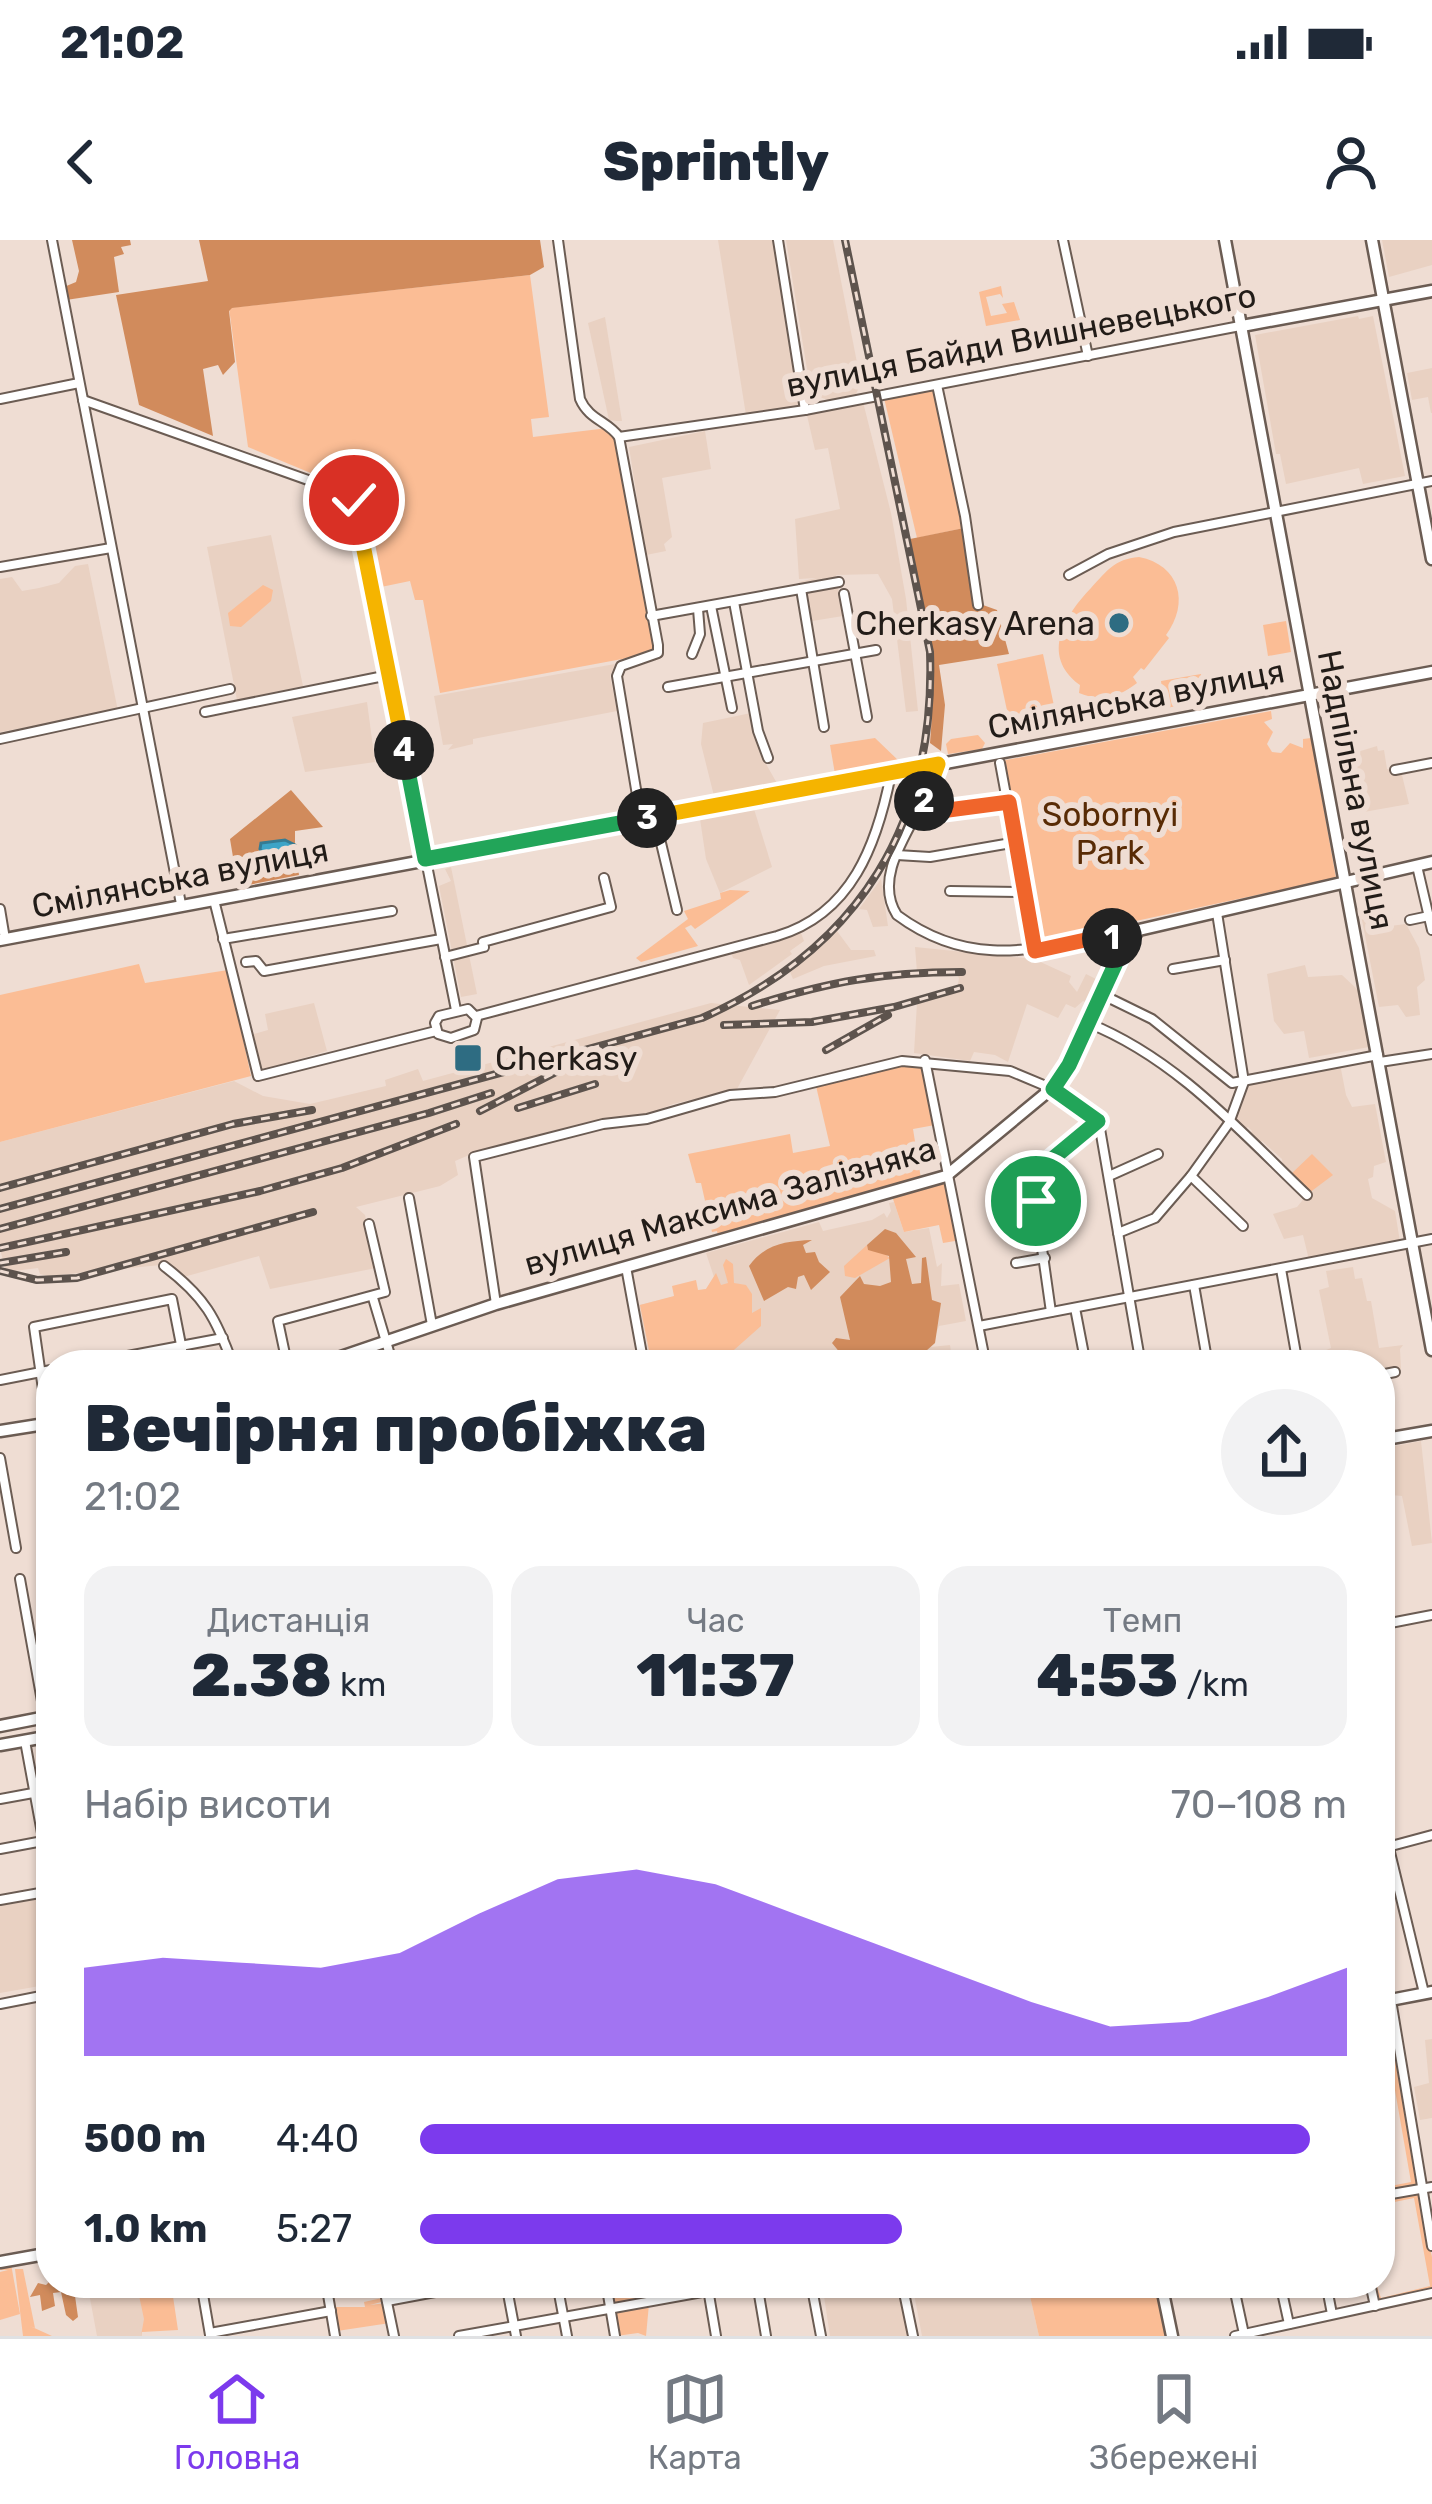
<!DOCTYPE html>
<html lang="uk">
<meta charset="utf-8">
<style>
:root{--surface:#fff;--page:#f2f2f3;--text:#1f2937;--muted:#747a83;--line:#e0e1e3;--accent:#7c3aed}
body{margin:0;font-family:Rubik,sans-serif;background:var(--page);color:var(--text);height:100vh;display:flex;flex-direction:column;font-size:45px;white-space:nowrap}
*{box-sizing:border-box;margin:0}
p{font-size:39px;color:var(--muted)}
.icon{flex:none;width:66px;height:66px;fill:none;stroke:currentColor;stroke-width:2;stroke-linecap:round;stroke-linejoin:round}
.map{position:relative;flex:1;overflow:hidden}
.side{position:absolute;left:36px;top:1110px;width:1359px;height:948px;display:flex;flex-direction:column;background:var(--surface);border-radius:48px;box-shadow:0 3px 9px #0004}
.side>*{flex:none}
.pin{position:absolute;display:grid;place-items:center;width:102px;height:102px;color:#fff;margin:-51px;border:6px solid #fff;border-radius:50%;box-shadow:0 3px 12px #0007}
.km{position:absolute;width:60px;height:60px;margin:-30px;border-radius:50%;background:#222;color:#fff;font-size:33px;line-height:60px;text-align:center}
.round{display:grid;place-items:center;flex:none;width:126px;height:126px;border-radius:63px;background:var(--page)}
.head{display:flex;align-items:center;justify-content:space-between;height:204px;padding:0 48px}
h1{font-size:66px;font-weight:800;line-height:90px}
.metrics{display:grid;grid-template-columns:repeat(3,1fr);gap:18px;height:204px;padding:12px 48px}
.metrics div{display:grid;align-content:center;border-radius:30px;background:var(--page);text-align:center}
.metrics b{font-size:60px;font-weight:800}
.metrics small{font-size:33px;font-weight:400}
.metrics p{font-size:33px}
.chart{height:336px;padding:24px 48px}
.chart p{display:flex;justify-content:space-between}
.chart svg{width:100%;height:216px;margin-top:12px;fill:var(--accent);opacity:.7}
ul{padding:0 48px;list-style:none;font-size:39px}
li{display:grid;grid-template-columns:192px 144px 1fr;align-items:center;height:90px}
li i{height:30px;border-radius:15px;background:var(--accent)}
.status{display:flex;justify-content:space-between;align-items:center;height:84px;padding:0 60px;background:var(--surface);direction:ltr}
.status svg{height:33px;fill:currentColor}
header{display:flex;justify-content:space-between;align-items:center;height:156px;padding:0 48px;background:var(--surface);font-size:54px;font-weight:800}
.menu{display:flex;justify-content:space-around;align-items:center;height:168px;border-top:3px solid var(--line);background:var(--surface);font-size:33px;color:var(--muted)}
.menu a{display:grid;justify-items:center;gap:6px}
.menu .on{color:var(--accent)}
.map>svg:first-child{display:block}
</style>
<div class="status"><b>21:02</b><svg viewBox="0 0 49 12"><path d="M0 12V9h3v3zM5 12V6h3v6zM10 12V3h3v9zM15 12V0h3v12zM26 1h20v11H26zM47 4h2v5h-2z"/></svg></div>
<header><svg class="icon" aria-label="back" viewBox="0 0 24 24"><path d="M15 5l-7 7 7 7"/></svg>Sprintly<svg class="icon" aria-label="person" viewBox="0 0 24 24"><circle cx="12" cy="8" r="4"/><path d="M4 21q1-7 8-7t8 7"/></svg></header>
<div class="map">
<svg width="1432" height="2096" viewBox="0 0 1432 2096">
<rect width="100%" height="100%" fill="#efddd3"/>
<!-- built -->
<g fill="#e9d1c2">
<path d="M718,0H776L799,164L796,166L746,175Z"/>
<path d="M786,0H833L861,143L856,154L828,160L811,154Z"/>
<path d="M1382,0H1432V25L1389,37Z"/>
<path d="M1358,76L1359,79L1373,76L1405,236L1363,244L1359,228L1286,244L1280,214H1276L1255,95Z"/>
<path d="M605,77L622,181H617L609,180L588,83Z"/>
<path d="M1432,128V173H1431L1428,157L1412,160L1407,133Z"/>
<path d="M863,162L891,273L906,359L918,471L906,472L892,359L878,334L836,335L843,376L806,382L799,342L816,338L799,339L795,279L840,269L828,208L815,210L806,171Z"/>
<path d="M705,191L711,229L662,238L672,297L664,304L666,311L646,315L629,207Z"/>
<path d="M271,295L303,446L237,460L207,307Z"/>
<path d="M88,324L118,471L0,492V339L12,337L22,351L39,348L59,343L75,326Z"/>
<path d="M615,424L610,436L617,471L473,499V504L448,510L453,504L443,505L434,456Z"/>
<path d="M367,462L375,522L305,532L292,477Z"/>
<path d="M751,473L766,524L778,545L714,556L701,504L703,483Z"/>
<path d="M1377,506L1378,511L1384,510L1387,529L1401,531L1409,564L1358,573L1351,571L1340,518L1354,517V513Z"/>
<path d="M754,569L772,627L720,653L706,619L700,579Z"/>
<path d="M451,627L477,754L461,757L439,646L451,641L445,629Z"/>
<path d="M881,639L888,686L873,687L867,670L859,669Z"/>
<path d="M1387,663L1390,686L1406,684L1419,708L1425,740L1417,747L1420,775L1406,777L1398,765L1379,767L1361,675L1380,672L1379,664Z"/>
<path d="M837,691L851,710H874L876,716L824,726L793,739L790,732Z"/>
<path d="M801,693L804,701L790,711L792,714L749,745L740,720L733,718L731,712Z"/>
<path d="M915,707L1034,719L1071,736L1069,742L1077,752L1086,734L1098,740L1088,763L1083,761L1075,768L1066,764L1058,778L1027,764L1008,822L995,815L974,812L970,821L914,813L917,763L957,750L959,738L955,733L917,732Z"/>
<path d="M1305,725L1308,737L1342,735L1358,750L1369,807L1309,818L1304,791L1284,794L1274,781L1267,734Z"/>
<path d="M314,763L327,811L262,830L257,827L250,795L268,790L265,774Z"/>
<path d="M711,763L780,770L737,849L673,864L646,875L602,880L474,913L455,921L458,935L440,946L356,967L365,975L376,1028L270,1049L259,1016L180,1038L161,1025L48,1036L40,1034L38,1028L6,1032L0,1009V902L234,841L263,856L310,864L386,846L385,840L418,829L423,841Z"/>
<path d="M1340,824L1346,855L1352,867L1375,864L1386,922L1374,926L1373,937L1368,939L1372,958L1395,971L1400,1002L1309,1020L1303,995L1284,999L1273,974L1297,967L1306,956L1283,927L1282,919L1262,901L1258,904L1249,896L1252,891L1248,887L1243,890L1234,882L1252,839Z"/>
<path d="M894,962L904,992L929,988L937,1027L942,1023L941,1046L959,1044L966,1081L939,1086L931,1107L950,1105L953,1125H900L898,1116L911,1112L895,1114L896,1125H651L639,1065L706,1049L714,1037L706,1013L819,982L823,991L872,980L884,973L887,978L891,971L889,963Z"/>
<path d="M1353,1027L1355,1039L1362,1038L1367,1061H1371L1379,1108L1403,1105L1400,1109L1401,1129L1380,1135V1125L1326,1123L1324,1111L1331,1108L1319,1050L1329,1047L1326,1031Z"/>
<path d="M1421,1201L1432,1303L1412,1306L1402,1256L1380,1254V1209Z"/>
<path d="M51,1657V1744L0,1753V1666Z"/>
<path d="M1432,1799V1878L1420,1880L1414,1847L1429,1843L1425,1800Z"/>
<path d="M92,2043H150L159,2089L142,2092V2096H97L89,2053L98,2048Z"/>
<path d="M899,2043L909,2096H830L822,2043Z"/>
<path d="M912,2043H1027L1039,2096H922Z"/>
</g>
<!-- green -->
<g fill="#fbbd95">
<path d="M530,35L549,177L531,179L533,197L608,188L614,194L654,408L649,414L440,453L423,360H415L410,341L381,347L359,253L248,207L229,68Z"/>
<path d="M1001,46L1003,58L1000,54L986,57L991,76L1007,73L1002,64L1014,62L1020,80L986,86L979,52Z"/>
<path d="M931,147L935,151L964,288L917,298L884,158Z"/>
<path d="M1139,317C1180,325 1190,363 1166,395L1169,398L1144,430L1141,428L1133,437L1137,443C1119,457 1101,462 1079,453L1080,445C1039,415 1066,374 1091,348C1107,331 1114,319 1139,317Z"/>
<path d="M263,345L273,350L271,361L241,387L230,386L228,373Z"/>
<path d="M1286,381L1291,412L1268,416L1263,385Z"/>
<path d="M1043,414L1057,480L1011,489L997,424Z"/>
<path d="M1201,434L1205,460L1138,474L1135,455L1138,453L1162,449L1161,441Z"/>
<path d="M1271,471L1272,479L1264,482L1273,492L1267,504L1272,512L1281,513L1290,503L1303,508V499L1311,498L1336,638L1038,702L1001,521Z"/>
<path d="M978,495L985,503L982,509L948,514L946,504L951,499Z"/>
<path d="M875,498L901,523L835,534L830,505Z"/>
<path d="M730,650L750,651L695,689L691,685L685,688L698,706L641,722L636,718L688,679L684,671L721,659L720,653Z"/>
<path d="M139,724L145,743L228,730L251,836L0,902V755Z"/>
<path d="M923,824L935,885L913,889L921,939L718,996L717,991L712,992L701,943H696L688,914L790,894L793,913L830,906L816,846L899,825Z"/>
<path d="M1312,914L1333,935L1309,953L1290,935Z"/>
<path d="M944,943L957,992L955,1001L943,1003L939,985L904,992L892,956Z"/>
<path d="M867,1005L868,1010L881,1011L890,1018L855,1038L845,1036L844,1026Z"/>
<path d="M726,1019L733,1024L734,1043L746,1045L752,1054V1073L761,1068V1086L717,1125H652L640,1065L674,1056L672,1046L696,1040L698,1050L706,1049L716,1033L721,1045L728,1043L723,1025Z"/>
<path d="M1389,1769L1419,1944L1380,1954V1948L1411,1942L1381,1770Z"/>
<path d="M1418,1952L1432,2017V2051L1381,2063L1373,2043H1376L1381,2058L1430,2046L1414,1958L1380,1965V1959Z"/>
<path d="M11,2024L20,2074L0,2080V2032L8,2030H0V2026Z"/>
<path d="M15,2029H23L35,2088L30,2086L52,2096H23Z"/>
<path d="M134,2043H171L178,2090L142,2092L141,2096L144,2079L137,2046L105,2051L95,2045L105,2050Z"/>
<path d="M608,2043H615L617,2050L651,2043H705L706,2048L615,2065Z"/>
<path d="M1027,2043H1155L1167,2096H1039Z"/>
<path d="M382,2047L385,2061L370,2065L386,2063L390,2083L337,2091L331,2058L334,2057L336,2067H365L364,2062L382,2058L380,2048L368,2049Z"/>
<path d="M649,2064L646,2096L638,2093L616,2096L614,2069Z"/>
</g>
<!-- forest -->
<g fill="#d18b5c">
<path d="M72,0H130L131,5L121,7L124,14L114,17L119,52L66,60L64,47L76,42L79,31Z"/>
<path d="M199,0H540L544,27L530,35L232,68L229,71L235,122L223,135L218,125L203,129L213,196L139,165L116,55L208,41Z"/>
<path d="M964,288L983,365L997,370L1009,414L939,425L945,465L941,511L930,503C937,429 925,371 910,299Z"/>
<path d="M291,550L323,587L295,591V604L307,609L297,621L299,635L238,647L230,599Z"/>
<path d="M885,989L896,993L916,1017L906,1019L912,1044L921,1043L922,1018L926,1017L932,1060L941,1063L935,1103L926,1111L895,1114L896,1125H850L832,1103L836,1098L850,1100L840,1057L860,1036L864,1044L880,1046L891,1042L889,1016L868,1010L867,1005Z"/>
<path d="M812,1000L803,1005L806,1013L815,1012L819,1022L830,1032L811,1050L804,1035L798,1037L796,1049L788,1047L764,1061L749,1026C765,1004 786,1001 812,1000Z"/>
<path d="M51,2040L91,2046L89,2053L75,2056L78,2077L73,2081L66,2075L61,2052L53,2053L55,2066L42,2071L40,2055L30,2057L38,2043L46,2045Z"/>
</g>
<!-- water -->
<path fill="#3da4c7" stroke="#357b92" stroke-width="3" d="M285,600L295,605L298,616L266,620L260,609L261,603Z"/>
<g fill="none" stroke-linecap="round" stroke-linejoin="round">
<defs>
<g id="minor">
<path d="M52,0L181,664"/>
<path d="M558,0L580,159C589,180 608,181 619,197L658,405V413L621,426L617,436L641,579"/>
<path d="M778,0L805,170"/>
<path d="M1063,0L1088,116"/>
<path d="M937,145L965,276L978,365"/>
<path d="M0,159L79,143"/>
<path d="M83,160L353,256L456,770"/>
<path d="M619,197L805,170L1240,86"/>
<path d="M0,327L111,308"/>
<path d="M1069,335L1108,314L1174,292L1432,241"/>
<path d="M801,349L824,487"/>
<path d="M844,354L867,477"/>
<path d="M734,362L758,491L768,518"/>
<path d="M711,366L732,468"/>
<path d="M651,376L839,342"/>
<path d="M692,414L700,394L698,369"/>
<path d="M668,447L876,410"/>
<path d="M205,472L389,435"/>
<path d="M0,499L230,449"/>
<path d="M1000,523L1035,711"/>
<path d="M938,524C929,571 867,628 897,675C978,735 1048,704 1138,690"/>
<path d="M1395,530L1432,523"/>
<path d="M918,574L1008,562"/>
<path d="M655,578L677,670"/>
<path d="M897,615L930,617L1017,602"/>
<path d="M1417,626L1432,690"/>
<path d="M950,651L1026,652"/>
<path d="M214,660L258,836L436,791"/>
<path d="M0,669L5,699"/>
<path d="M1410,680L1429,676"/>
<path d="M223,699L392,671"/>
<path d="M445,717L484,707L483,702L611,667L604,638"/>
<path d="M246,722L256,721L264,731L441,699"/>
<path d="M1173,729L1225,720"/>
<path d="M1101,754L1152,779L1232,843L1378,815"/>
<path d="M468,769L477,778L474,790L451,798L438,794L435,783L439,776Z"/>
<path d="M476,776L777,696C852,674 877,604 891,534"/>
<path d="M1088,783C1176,818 1240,891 1307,955"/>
<path d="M925,820L986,1125"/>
<path d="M1380,822L1432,814"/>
<path d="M1109,936L1158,914"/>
<path d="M1191,936L1243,986"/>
<path d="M409,958L432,1085"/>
<path d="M1002,966L1058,959"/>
<path d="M1118,993L1155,978L1191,936L1229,883L1244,842L1217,673"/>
<path d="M1016,1023L1045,1018"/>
<path d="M164,1026C205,1057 216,1078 233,1125"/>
<path d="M626,1027L644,1125"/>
<path d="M1281,1029L1298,1125"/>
<path d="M1194,1045L1208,1125"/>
<path d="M373,1058L393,1125"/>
<path d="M496,1064L474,917L603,884L647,879L730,855L775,852L902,821L1010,831L1053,849L1099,883L1141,1125"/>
<path d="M1075,1068L1086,1125"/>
<path d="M1051,1072L1032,938L1098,881"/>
<path d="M979,1086L1432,999"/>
<path d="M80,1125L223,1098"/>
<path d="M282,1125L285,1114L278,1081L385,1052L369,984"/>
<path d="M1380,1135L1395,1132"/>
<path d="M0,1140L51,1130"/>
<path d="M51,1205L34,1087L172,1059L185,1125"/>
<path d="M0,1218L16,1308"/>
<path d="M20,1339L45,1478"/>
<path d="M1380,1385L1432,1375"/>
<path d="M25,1501L51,1642"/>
<path d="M0,1559L33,1553"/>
<path d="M1380,1571L1424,1753"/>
<path d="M0,1609L43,1601"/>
<path d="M1380,1609L1432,1595"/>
<path d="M0,1660L51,1651"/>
<path d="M1391,1760L1432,2006"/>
<path d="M0,1764L51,1754"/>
<path d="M1380,1956L1432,1947"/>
<path d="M201,2043L210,2095"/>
<path d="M326,2043L335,2096"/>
<path d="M383,2043L394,2096"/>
<path d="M506,2043L516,2096"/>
<path d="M557,2043L567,2096"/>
<path d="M606,2043L615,2096"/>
<path d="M707,2043L716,2096"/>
<path d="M757,2043L766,2096"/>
<path d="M811,2043L821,2096"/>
<path d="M902,2043L913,2096"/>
<path d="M1233,2043L1244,2094"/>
<path d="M1280,2043L1289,2084"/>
<path d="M1326,2043L1332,2074"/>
<path d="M1370,2043L1375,2066"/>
<path d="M202,2047L220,2043"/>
<path d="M387,2061L483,2043"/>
<path d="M210,2093L331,2071"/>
<path d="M459,2096L752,2043"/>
<path d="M1235,2096L1432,2053"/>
</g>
<g id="major">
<path d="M1225,0L1432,1110"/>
<path d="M1372,0L1432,319"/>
<path d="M1242,86L1432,51"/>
<path d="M0,700L1432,432"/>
<path d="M317,1125L496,1064L946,936L1056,845L1120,712L1139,690L1432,622"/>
<path d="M0,1191L51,1183"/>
<path d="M1380,1200L1432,1191"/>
<path d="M0,1486L51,1476"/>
<path d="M0,1505L51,1496"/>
<path d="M1380,1762L1432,1752"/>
<path d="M0,2022L51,2013"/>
<path d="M1161,2043L1172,2096"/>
</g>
</defs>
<!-- minor casing -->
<use href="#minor" stroke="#6b5c53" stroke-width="12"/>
<!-- major casing -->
<use href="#major" stroke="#6b5c53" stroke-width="15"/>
<!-- minor -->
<use href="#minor" stroke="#fff" stroke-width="8"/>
<!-- major -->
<use href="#major" stroke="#fff" stroke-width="10"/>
<defs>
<g id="rail">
<path d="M752,766C828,742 881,732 962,732"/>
<path d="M724,785L812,782L894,767L960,748"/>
<path d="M826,810L888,775"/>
<path d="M518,868L595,844"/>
<path d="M480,871L560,830"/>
<path d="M0,948L233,884L312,870"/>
<path d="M0,969L702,778C860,708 936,583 930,412L845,0"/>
<path d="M0,989L429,873L491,853"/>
<path d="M0,1008L260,951L342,928L456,884"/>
<path d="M0,1023L66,1012"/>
<path d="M0,1031L37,1040L77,1038L313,972"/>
</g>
</defs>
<!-- rail casing -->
<use href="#rail" stroke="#5d534d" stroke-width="8"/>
<!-- rail -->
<use href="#rail" stroke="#efddd3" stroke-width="3" stroke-dasharray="9" stroke-linecap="butt"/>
</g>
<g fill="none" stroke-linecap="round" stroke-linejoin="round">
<defs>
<path id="split-1" d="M1036,961L1033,935L1098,881L1053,849L1069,825L1119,716L1120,707L1112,698"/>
<path id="split-2" d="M924,561L918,574L1009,562L1035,711L1108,695L1112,698"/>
<path id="split-3" d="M647,578L938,524L924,561"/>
<path id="split-4" d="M404,510L425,619L647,578"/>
<path id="split-5" d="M354,260L404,510"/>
</defs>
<!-- split-1 casing -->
<use href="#split-1" stroke="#fff" stroke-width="24"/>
<!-- split-2 casing -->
<use href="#split-2" stroke="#fff" stroke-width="24"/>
<!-- split-3 casing -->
<use href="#split-3" stroke="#fff" stroke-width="24"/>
<!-- split-4 casing -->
<use href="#split-4" stroke="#fff" stroke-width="24"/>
<!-- split-5 casing -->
<use href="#split-5" stroke="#fff" stroke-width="24"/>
<!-- split-1 -->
<use href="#split-1" stroke="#22a559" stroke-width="15"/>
<!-- split-2 -->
<use href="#split-2" stroke="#f0652b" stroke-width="15"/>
<!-- split-3 -->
<use href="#split-3" stroke="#f5b400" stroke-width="15"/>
<!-- split-4 -->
<use href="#split-4" stroke="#22a559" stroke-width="15"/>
<!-- split-5 -->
<use href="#split-5" stroke="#f5b400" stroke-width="15"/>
</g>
<!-- markers -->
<g fill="#2e6c82" stroke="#efddd3" stroke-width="4.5">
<circle cx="1119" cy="383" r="12"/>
<rect x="453" y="803" width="30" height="30" rx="6"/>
</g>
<g text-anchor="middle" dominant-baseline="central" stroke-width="12" stroke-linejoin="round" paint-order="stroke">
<!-- street labels -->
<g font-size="33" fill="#221c18" stroke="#efddd3">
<text transform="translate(1021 100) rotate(-11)">вулиця Байди Вишневецького</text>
<text transform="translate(1136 459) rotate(-11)">Смілянська вулиця</text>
<text transform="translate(1356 550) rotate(79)">Надпільна вулиця</text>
<text transform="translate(180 638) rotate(-11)">Смілянська вулиця</text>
<text transform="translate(730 966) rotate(-16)">вулиця Максима Залізняка</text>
</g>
<!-- poi labels -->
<g font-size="33" fill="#221c18" stroke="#efddd3" text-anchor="end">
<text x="1095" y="383">Cherkasy Arena</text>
<text x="495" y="818" text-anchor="start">Cherkasy</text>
</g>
<!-- park labels -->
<g font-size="33" fill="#582b05" stroke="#efddd3">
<text x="1110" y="574">Sobornyi<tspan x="1110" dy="38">Park</tspan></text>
</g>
</g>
</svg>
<div class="pin" style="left:1036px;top:961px;background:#1e9e55"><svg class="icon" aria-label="arrive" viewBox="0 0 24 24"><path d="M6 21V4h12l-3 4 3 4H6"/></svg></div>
<div class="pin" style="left:354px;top:260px;background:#d93025"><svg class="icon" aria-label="check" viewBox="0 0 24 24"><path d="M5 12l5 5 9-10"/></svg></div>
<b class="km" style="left:1112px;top:698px">1</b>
<b class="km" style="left:924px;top:561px">2</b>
<b class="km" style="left:647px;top:578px">3</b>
<b class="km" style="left:404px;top:510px">4</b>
<section class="side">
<div class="head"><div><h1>Вечірня пробіжка</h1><p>21:02</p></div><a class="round"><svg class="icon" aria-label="share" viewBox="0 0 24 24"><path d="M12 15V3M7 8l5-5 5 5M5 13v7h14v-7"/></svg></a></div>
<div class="metrics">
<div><p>Дистанція</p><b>2.38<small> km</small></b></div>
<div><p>Час</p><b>11:37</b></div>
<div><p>Темп</p><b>4:53<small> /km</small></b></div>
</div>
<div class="chart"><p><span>Набір висоти</span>70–108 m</p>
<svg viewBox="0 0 160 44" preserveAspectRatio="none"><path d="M0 44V26L10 24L20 25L30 26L40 23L50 15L60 8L70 6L80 9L90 15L100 21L110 27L120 33L130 38L140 37L150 32L160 26V44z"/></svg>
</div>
<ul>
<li><b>500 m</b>4:40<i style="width:96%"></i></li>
<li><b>1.0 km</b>5:27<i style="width:52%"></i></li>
</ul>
</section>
</div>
<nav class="menu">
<a class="on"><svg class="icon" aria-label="home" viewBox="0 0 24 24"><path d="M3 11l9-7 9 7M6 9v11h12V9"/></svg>Головна</a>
<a><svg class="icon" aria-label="map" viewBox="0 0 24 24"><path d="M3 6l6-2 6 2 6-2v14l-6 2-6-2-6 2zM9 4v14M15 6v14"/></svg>Карта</a>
<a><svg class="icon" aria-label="saved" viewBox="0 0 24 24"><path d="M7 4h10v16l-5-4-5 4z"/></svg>Збережені</a>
</nav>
